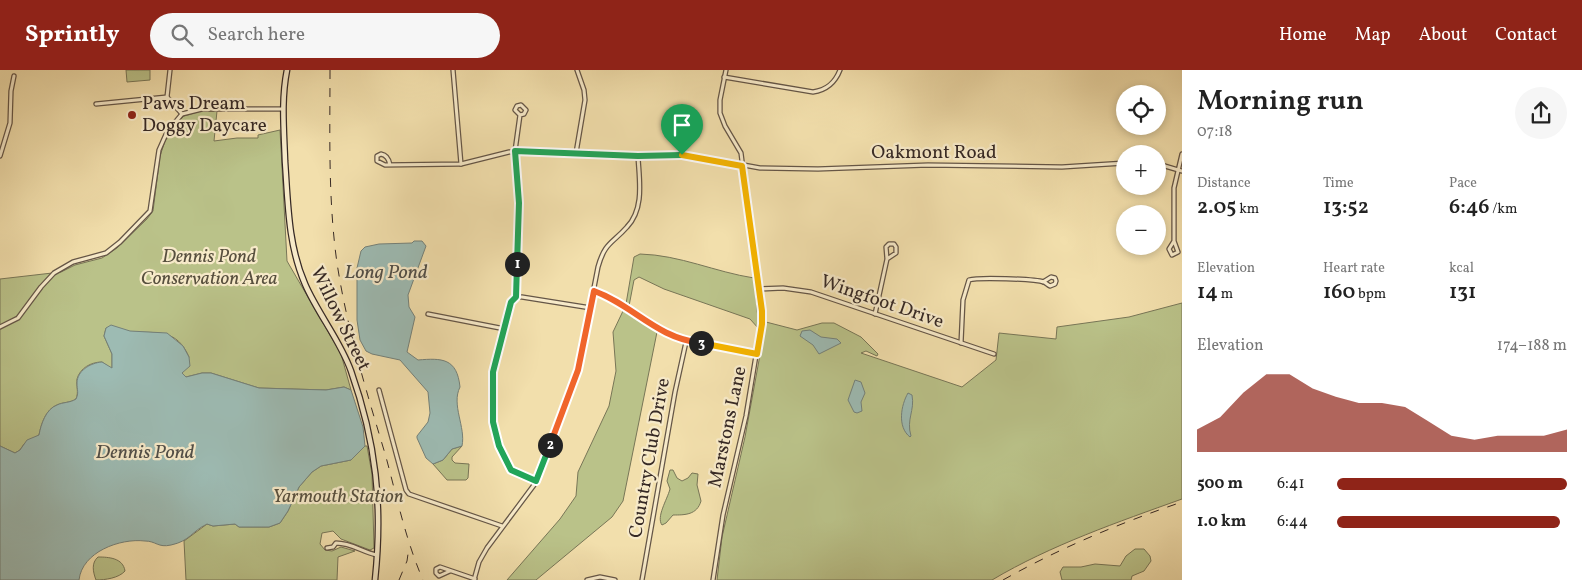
<!DOCTYPE html>
<meta charset="utf-8">
<style>
:root{--surface:#fff;--page:#f6f6f6;--text:#222;--muted:#767676;--accent:#8f2418}
body{margin:0;font-family:Vollkorn,serif;background:var(--page);color:var(--text);height:100vh;display:flex;flex-direction:column;font-size:19px;white-space:nowrap}
*{box-sizing:border-box;margin:0}
p{font-size:16px;color:var(--muted)}
.icon{flex:none;width:28px;height:28px;fill:none;stroke:currentColor;stroke-width:2;stroke-linecap:round;stroke-linejoin:round}
.map{position:relative;flex:1;overflow:hidden}
.sheet{display:flex;flex-direction:column;background:var(--surface);width:400px}
.sheet>*{flex:none}
.buttons{position:absolute;left:1116px;top:15px;display:grid;gap:10px}
.buttons a{display:grid;place-items:center;width:50px;height:50px;border-radius:50%;background:var(--surface);box-shadow:0 2px 8px #0003;font-size:25px}
.pin{position:absolute;display:grid;place-items:center;width:42px;height:42px;color:#fff;margin:-51px -21px;border-radius:50% 50% 50% 0;rotate:-45deg;box-shadow:0 0 5px #0007}
.pin .icon{rotate:45deg}
.km{position:absolute;width:25px;height:25px;margin:-12px;border-radius:50%;background:#222;color:#fff;font-size:14px;line-height:25px;text-align:center}
.round{display:grid;place-items:center;flex:none;width:52px;height:52px;border-radius:26px;background:var(--page)}
.head{display:flex;align-items:center;justify-content:space-between;height:85px;padding:0 15px}
h1{font-size:28px;font-weight:600;line-height:38px}
.metrics{display:grid;grid-template-columns:repeat(3,1fr);gap:8px;height:85px;padding:5px 15px}
.metrics div{display:grid;align-content:center}
.metrics b{font-size:21px;font-weight:600}
.metrics small{font-size:14px;font-weight:400}
.metrics p{font-size:14px}
.chart{height:140px;padding:10px 15px}
.chart p{display:flex;justify-content:space-between}
.chart svg{width:100%;height:90px;margin-top:5px;fill:var(--accent);opacity:.7}
ul{padding:0 15px;list-style:none;font-size:16px}
li{display:grid;grid-template-columns:80px 60px 1fr;align-items:center;height:38px}
li i{height:12px;border-radius:6px;background:var(--accent)}
header{display:flex;align-items:center;gap:30px;box-sizing:border-box;height:70px;padding:0 25px;background:var(--accent);color:#fff}
header strong{font-size:24px}
nav{display:flex;gap:28px;margin-inline-start:auto;font-size:18px}
.search{width:350px;height:45px;background:var(--page);display:flex;align-items:center;gap:12px;box-sizing:border-box;padding:0 18px;border-radius:28px;color:var(--muted);font-size:19px}
main{display:flex;flex:1;min-height:0}
.map>svg:first-child{display:block}
</style>
<header>
<strong>Sprintly</strong>
<div class="search"><svg class="icon" aria-label="search" viewBox="0 0 24 24"><circle cx="10" cy="10" r="6"/><path d="M15 15l6 6"/></svg>Search here</div>
<nav><a>Home</a><a>Map</a><a>About</a><a>Contact</a></nav>
</header>
<main>
<div class="map">
<svg width="1182" height="510" viewBox="0 0 1182 510">
<rect width="100%" height="100%" fill="#f2dfac"/>
<filter id="stains"><feTurbulence type="fractalNoise" baseFrequency=".004" numOctaves="4"/><feColorMatrix values="0 0 0 0 .2 0 0 0 0 .09 0 0 0 0 .02 0 0 0 .5 -.17"/></filter>
<radialGradient id="worn" r=".72"><stop offset=".6" stop-color="#630" stop-opacity="0"/><stop offset="1" stop-color="#630" stop-opacity=".3"/></radialGradient>
<!-- green -->
<g fill="#bac289" stroke="#787657">
<path d="M126,0H150V10L127,12Z"/>
<path d="M201,41H217L214,71L237,68H258V65L280,60L287,191L341,284L351,320L344,317L326,320L259,318L211,303H202L186,307L182,303L189,287C177,259 158,263 133,262C122,261 119,257 106,258L104,266L112,284V299L102,292C91,292 80,298 77,309C76,316 79,322 76,329C70,333 63,332 57,335C46,339 41,354 39,365L24,374L20,380L15,383L0,376V209L61,202L75,195L102,188L117,178L147,149L153,141L160,86L165,71L178,52L184,46Z"/>
<path d="M640,184C680,185 715,202 754,208L759,259L750,249L664,219L639,207L634,210L629,236L626,234L634,187Z"/>
<path d="M1182,233V429C1118,452 1051,475 992,510H717L722,467L745,367L766,252L797,260L822,253H834L861,267L878,284L877,286L866,281L861,283L962,317L996,290L999,263L1056,269L1057,257L1129,247Z"/>
<path d="M623,241L657,262L623,431L612,447L536,510H507L560,449L576,426L578,402L609,336L616,301L613,262Z"/>
<path d="M365,376H367L372,404L374,478L370,480L341,469L333,461L322,463L320,474L325,480L332,481L341,477L355,481L338,487L337,510H186L184,471L207,454L213,456L235,454L239,457H269L280,453L288,441L299,417L312,402L321,396L351,390Z"/>
<path d="M462,376L452,387V390L455,393L469,394L468,408L466,410H447L433,394L443,390L452,379Z"/>
<path d="M670,400H673L677,408L682,411L688,408L692,403L698,404L697,415L701,431C697,445 685,445 673,445L666,453L662,455C656,447 667,430 670,419L667,411Z"/>
<path d="M1135,479H1144L1150,486L1151,491L1144,501L1132,506L1131,510H1062L1060,502L1063,497H1081L1095,494L1120,496L1126,486Z"/>
<path d="M98,487C109,487 123,488 125,501C119,508 105,510 96,510C93,502 91,493 98,487Z"/>
</g>
<!-- water -->
<g fill="#9dbbb3" stroke="#74817a">
<path d="M414,171H422L426,176L408,225L409,237L415,247L407,282L418,290C442,288 457,288 460,317C451,335 466,357 462,376L452,379L443,390L433,394L426,388L417,368V366L428,352L430,343L428,322L400,290L372,284L366,281L360,270L357,250V198L361,181L365,177L379,174L412,173Z"/>
<path d="M111,255L130,261L167,263L183,276L189,287L190,296L182,303L186,307L202,303H211L259,318L326,320L344,317L351,320L363,357L365,376L351,390L321,396L312,402L299,417L288,441L280,453L269,457H239L235,454L213,456L207,454C192,461 190,471 171,475C158,478 156,471 145,471C120,468 82,482 79,510H0V376L15,383L20,380L27,370L39,365C41,354 46,339 57,335C63,332 70,333 76,329C79,323 77,320 77,313C77,301 90,293 102,292L112,298V284L104,266L106,258Z"/>
<path d="M810,260L821,267L837,269L841,273L819,284L813,275L800,266L802,261Z"/>
<path d="M855,310L861,312L865,323L861,332L862,341L857,343L854,342L848,330Z"/>
<path d="M908,323L912,325C915,341 906,349 911,366L910,367C897,357 901,335 908,323Z"/>
</g>
<g fill="none" stroke-linecap="round" stroke-linejoin="round">
<defs>
<g id="minor">
<path d="M453,0L461,94"/>
<path d="M724,7L813,22C827,20 835,13 840,0"/>
<path d="M167,27L170,0"/>
<path d="M96,34L167,27L182,44"/>
<path d="M576,83L585,30L584,20L577,0"/>
<path d="M0,86L10,53L11,21L14,6"/>
<path d="M1158,94L1182,101"/>
<path d="M390,95C389,89 387,85 381,84L377,86V91L385,95L461,94L509,82L528,81L638,86L689,85L760,98L818,99L928,95L1062,97L1125,93"/>
<path d="M1174,171L1169,179L1172,185L1178,182L1174,171V118L1182,84"/>
<path d="M759,219L783,218L811,222L994,284"/>
<path d="M594,221L607,227L650,255L673,267L686,272L757,284"/>
<path d="M516,227L519,133L515,81L520,45L515,40L517,36L521,35L526,40L524,44L520,45"/>
<path d="M428,244L505,259"/>
<path d="M875,244L887,189L886,177L889,174H894L896,177V183L887,189"/>
<path d="M0,257L18,248L41,217L54,203L73,192L106,183L120,172L150,141L159,80L167,62L182,44L202,39H283"/>
<path d="M961,273L963,230L969,210C978,207 1034,209 1044,212C1046,213 1048,215 1050,216L1055,214L1056,211L1055,208L1051,207L1043,212"/>
<path d="M379,320L406,420L409,424L502,456"/>
<path d="M536,411L511,400L499,376L494,359L492,331L493,302L511,232L516,227H522L591,238"/>
<path d="M327,478L333,477L336,473C352,473 362,482 377,485"/>
<path d="M450,501L439,506L436,503V499L440,497L475,509"/>
<path d="M474,510L479,492L487,478L534,415L547,385L578,300L598,197C605,172 612,174 627,157C645,138 639,109 638,86"/>
<path d="M587,510L600,507L615,510"/>
<path d="M642,510L675,322L686,272"/>
<path d="M713,510L723,445L746,346L762,249L741,83L725,56L720,43V30L726,0"/>
</g>
<path id="secondary" d="M287,0C281,30 284,60 285,91C288,133 288,175 305,214C318,244 340,270 351,301C376,372 383,435 375,510"/>
</defs>
<!-- minor casing -->
<use href="#minor" stroke="#655647" stroke-width="5.5"/>
<!-- secondary casing -->
<use href="#secondary" stroke="#362925" stroke-width="7"/>
<!-- minor -->
<use href="#minor" stroke="#f7eac9" stroke-width="3"/>
<!-- secondary -->
<use href="#secondary" stroke="#f7eac9" stroke-width="4.5"/>
<!-- rail -->
<g stroke="#362925" stroke-width="1" stroke-dasharray="9 9" stroke-linecap="butt">
<path d="M330,0C330,65 328,129 337,193C347,259 367,323 386,387C397,428 406,471 423,510"/>
<path d="M399,510L407,491L409,477"/>
<path d="M1003,510C1060,478 1120,453 1182,432"/>
</g>
</g>
<g fill="none" stroke-linecap="round" stroke-linejoin="round">
<defs>
<path id="split-1" d="M517,194L519,133L515,81L638,86L682,85"/>
<path id="split-2" d="M517,194L516,227L511,232L493,302V352L499,376L511,400L536,411L550,375"/>
<path id="split-3" d="M550,375L578,300L594,221C633,235 656,268 701,273"/>
<path id="split-4" d="M682,85L742,96L762,241V254L757,284L701,273"/>
</defs>
<!-- split-1 casing -->
<use href="#split-1" stroke="#fff" stroke-width="10"/>
<!-- split-2 casing -->
<use href="#split-2" stroke="#fff" stroke-width="10"/>
<!-- split-3 casing -->
<use href="#split-3" stroke="#fff" stroke-width="10"/>
<!-- split-4 casing -->
<use href="#split-4" stroke="#fff" stroke-width="10"/>
<!-- split-1 -->
<use href="#split-1" stroke="#22a559" stroke-width="6"/>
<!-- split-2 -->
<use href="#split-2" stroke="#22a559" stroke-width="6"/>
<!-- split-3 -->
<use href="#split-3" stroke="#f0652b" stroke-width="6"/>
<!-- split-4 -->
<use href="#split-4" stroke="#f5b400" stroke-width="6"/>
</g>
<!-- markers -->
<circle fill="#8f2418" stroke="#f7eac9" stroke-width="2" cx="132" cy="45" r="5"/>
<g text-anchor="middle" dominant-baseline="central" stroke-width="4.5" stroke-linejoin="round" paint-order="stroke">
<!-- poi labels -->
<g font-size="19" fill="#362925" stroke="#f7eac9" text-anchor="start">
<text x="142" y="34">Paws Dream<tspan x="142" dy="22">Doggy Daycare</tspan></text>
</g>
<!-- street labels -->
<g font-size="19" fill="#362925" stroke="#f7eac9">
<text x="934" y="83">Oakmont Road</text>
<text transform="translate(882 232) rotate(19)">Wingfoot Drive</text>
<text transform="translate(340 249) rotate(64)">Willow Street</text>
<text transform="translate(728 357) rotate(-78)">Marstons Lane</text>
<text transform="translate(650 388) rotate(-80)">Country Club Drive</text>
</g>
<!-- park labels -->
<g font-size="19" font-style="italic" fill="#574f3e" stroke="#f7eac9">
<text x="209" y="187">Dennis Pond<tspan x="209" dy="22">Conservation Area</tspan></text>
<text x="338" y="427">Yarmouth Station</text>
</g>
<!-- water labels -->
<g font-size="20" font-style="italic" fill="#504e48" stroke="#f7eac9">
<text x="386" y="203">Long Pond</text>
<text x="145" y="383">Dennis Pond</text>
</g>
</g>
<rect width="100%" height="100%" filter="url(#stains)"/>
<rect width="100%" height="100%" fill="url(#worn)"/>
</svg>
<div class="buttons">
<a><svg class="icon" aria-label="locate" viewBox="0 0 24 24"><circle cx="12" cy="12" r="6"/><path d="M12 2v4M12 18v4M2 12h4M18 12h4"/></svg></a>
<a>+</a>
<a>−</a>
</div>
<div class="pin" style="left:682px;top:85px;background:#1e9e55"><svg class="icon" aria-label="arrive" viewBox="0 0 24 24"><path d="M6 21V4h12l-3 4 3 4H6"/></svg></div>
<b class="km" style="left:517px;top:194px">1</b>
<b class="km" style="left:550px;top:375px">2</b>
<b class="km" style="left:701px;top:273px">3</b>
</div>
<section class="sheet">
<div class="head"><div><h1>Morning run</h1><p>07:18</p></div><a class="round"><svg class="icon" aria-label="share" viewBox="0 0 24 24"><path d="M12 15V3M7 8l5-5 5 5M5 13v7h14v-7"/></svg></a></div>
<div class="metrics">
<div><p>Distance</p><b>2.05<small> km</small></b></div>
<div><p>Time</p><b>13:52</b></div>
<div><p>Pace</p><b>6:46<small> /km</small></b></div>
</div>
<div class="metrics">
<div><p>Elevation</p><b>14<small> m</small></b></div>
<div><p>Heart rate</p><b>160<small> bpm</small></b></div>
<div><p>kcal</p><b>131</b></div>
</div>
<div class="chart"><p><span>Elevation</span>174–188 m</p>
<svg viewBox="0 0 160 44" preserveAspectRatio="none"><path d="M0 44V33L10 27L20 15L30 6L40 6L50 13L60 17L70 20L80 20L90 22L100 29L110 36L120 38L130 36L140 36L150 36L160 33V44z"/></svg>
</div>
<ul>
<li><b>500 m</b>6:41<i style="width:100%"></i></li>
<li><b>1.0 km</b>6:44<i style="width:97%"></i></li>
</ul>
</section>
</main>
